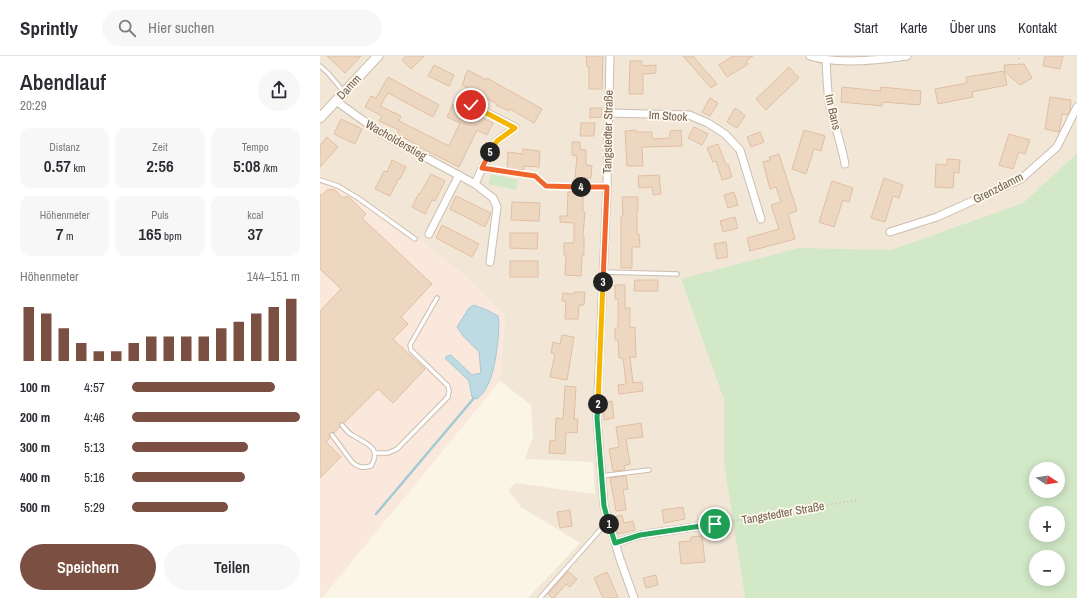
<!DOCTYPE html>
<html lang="de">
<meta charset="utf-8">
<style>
:root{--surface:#fff;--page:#f7f7f7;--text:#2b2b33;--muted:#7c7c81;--line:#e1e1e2;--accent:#7b5043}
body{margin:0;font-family:"Archivo Narrow",sans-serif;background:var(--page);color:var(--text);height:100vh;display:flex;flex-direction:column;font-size:15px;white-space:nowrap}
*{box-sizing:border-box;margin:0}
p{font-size:13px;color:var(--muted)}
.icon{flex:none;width:22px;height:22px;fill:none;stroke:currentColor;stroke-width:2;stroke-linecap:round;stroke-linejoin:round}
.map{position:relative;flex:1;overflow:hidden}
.sheet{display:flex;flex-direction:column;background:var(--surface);width:320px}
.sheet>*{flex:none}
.needle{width:26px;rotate:102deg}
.controls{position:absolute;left:709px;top:406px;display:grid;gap:8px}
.controls a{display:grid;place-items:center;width:36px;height:36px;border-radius:50%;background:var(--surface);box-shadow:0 2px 10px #0003;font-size:20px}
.pin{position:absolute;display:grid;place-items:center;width:34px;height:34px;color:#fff;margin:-17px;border:2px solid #fff;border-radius:50%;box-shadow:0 1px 4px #0007}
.km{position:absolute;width:20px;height:20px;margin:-10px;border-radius:50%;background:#222;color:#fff;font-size:11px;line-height:20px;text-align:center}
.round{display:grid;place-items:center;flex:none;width:42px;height:42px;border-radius:21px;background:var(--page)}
.head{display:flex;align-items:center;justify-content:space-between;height:68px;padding:0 20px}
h1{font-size:22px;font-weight:600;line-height:30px}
.metrics{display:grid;grid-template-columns:repeat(3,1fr);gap:6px;height:68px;padding:4px 20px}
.metrics div{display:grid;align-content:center;border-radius:10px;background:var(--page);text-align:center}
.metrics b{font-size:17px;font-weight:600}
.metrics small{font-size:11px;font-weight:400}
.metrics p{font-size:11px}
.chart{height:112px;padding:8px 20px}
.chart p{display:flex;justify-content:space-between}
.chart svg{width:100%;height:72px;margin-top:4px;stroke:var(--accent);stroke-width:6}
.cta{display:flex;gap:8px;margin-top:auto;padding:8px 20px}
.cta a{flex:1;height:46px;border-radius:24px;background:var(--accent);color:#fff;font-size:16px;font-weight:600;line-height:46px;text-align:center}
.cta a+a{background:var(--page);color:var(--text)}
ul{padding:0 20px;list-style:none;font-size:13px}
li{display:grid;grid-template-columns:64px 48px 1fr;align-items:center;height:30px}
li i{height:10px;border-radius:5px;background:var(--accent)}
header{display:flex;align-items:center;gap:24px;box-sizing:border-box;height:56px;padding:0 20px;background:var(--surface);border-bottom:1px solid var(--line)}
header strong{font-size:19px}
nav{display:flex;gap:22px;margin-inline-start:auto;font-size:14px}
.search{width:280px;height:36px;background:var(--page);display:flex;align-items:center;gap:10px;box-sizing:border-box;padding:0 14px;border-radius:22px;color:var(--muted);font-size:15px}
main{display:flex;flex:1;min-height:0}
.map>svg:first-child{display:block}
</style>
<header>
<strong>Sprintly</strong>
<div class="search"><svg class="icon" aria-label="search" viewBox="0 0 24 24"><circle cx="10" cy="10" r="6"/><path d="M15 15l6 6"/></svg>Hier suchen</div>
<nav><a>Start</a><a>Karte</a><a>Über uns</a><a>Kontakt</a></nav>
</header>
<main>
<section class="sheet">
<div class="head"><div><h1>Abendlauf</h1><p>20:29</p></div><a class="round"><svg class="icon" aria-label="share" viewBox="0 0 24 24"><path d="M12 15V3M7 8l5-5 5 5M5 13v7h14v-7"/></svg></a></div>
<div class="metrics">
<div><p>Distanz</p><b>0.57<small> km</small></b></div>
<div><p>Zeit</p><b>2:56</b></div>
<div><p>Tempo</p><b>5:08<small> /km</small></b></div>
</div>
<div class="metrics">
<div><p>Höhenmeter</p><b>7<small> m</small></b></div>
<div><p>Puls</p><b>165<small> bpm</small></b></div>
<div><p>kcal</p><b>37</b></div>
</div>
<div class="chart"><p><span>Höhenmeter</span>144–151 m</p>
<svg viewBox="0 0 160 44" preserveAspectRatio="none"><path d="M5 44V11M15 44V15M25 44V24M35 44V33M45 44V38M55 44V38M65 44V33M75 44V29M85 44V29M95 44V29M105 44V29M115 44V24M125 44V20M135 44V15M145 44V11M155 44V6"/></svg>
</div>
<ul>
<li><b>100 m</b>4:57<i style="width:85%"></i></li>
<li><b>200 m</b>4:46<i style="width:100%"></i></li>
<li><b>300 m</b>5:13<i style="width:69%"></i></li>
<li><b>400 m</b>5:16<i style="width:67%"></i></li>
<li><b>500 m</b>5:29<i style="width:57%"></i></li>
</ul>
<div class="cta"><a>Speichern</a><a>Teilen</a></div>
</section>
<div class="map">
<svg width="757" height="542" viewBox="0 0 757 542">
<rect width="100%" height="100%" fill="#fbf5e8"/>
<!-- residential -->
<path fill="#f2e7d7" d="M0,0H757V98L703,147L572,194L361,223L404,344V408L425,542H208L260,487L201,451L188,434L195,427L275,438L273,406L205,403L213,381L211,349L180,325L185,260L143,218L73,164L0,122Z"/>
<!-- commercial -->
<path fill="#fae8dd" d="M0,122L18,128L38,140L73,164L143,218L185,260L180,325L2,542H0Z"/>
<!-- green -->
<g fill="#d2e8c7" fill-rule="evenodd">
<path d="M757,96V542H425L404,408V344L361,223L479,192L571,194L703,147L753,101ZM716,413H738V435H716ZM716,457H738V479H716ZM716,501H738V523H716Z"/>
<path d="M171,118L198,124L196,134L168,128Z"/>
</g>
<!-- water -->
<path fill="#bedbe3" stroke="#a4cad4" d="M154,249L169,255L178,260L179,268C178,289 175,330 157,343L152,341L149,325L125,302L127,300L131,299L152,319L161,317L159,296L144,281L137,271L149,252Z"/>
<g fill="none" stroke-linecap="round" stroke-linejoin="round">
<!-- stream -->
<path stroke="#a4cad4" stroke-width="2.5" d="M56,458L154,342"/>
</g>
<!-- building -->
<g fill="#eed7c1" stroke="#e0bfa3">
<path d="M7,0H41L25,17Z"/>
<path d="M86,0H104L91,13L82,4Z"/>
<path d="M266,0H283L282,33H269V11H267Z"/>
<path d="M363,0H373L397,28L391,32Z"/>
<path d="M413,0H433L426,5L428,8L407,21L399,9Z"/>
<path d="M725,0H743L740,13L723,10Z"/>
<path d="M310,5H322V10L336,9V17L323,18V38H309Z"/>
<path d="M704,8L712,22L700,29L685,16L684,9Z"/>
<path d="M114,9L134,19L129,30L108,20Z"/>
<path d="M469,11L479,22L446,54L436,43Z"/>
<path d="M148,14L166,24L167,22L222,53L214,67L190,53L189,55L176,49L177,48L142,29L145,22H144Z"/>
<path d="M684,15L687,29L652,36L653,41L618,48L615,33L647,27L646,21Z"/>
<path d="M68,21L119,49L113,61L68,37L60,50L81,60L79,65L129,90L140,67L127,61L133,48L173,67L167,79L157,74L139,111L97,90V89L77,78L79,74L59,65L62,60L45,51L51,40L56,42Z"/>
<path d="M522,31L560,35L561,31L601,35L600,49L562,46V50L521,46Z"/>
<path d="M730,41L751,44L750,55L747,59L742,58L739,76L725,73Z"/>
<path d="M390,42L398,47L390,60L382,56Z"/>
<path d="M270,52H282V61L270,62Z"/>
<path d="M415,52L421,56L425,60L417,72L407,66Z"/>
<path d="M21,63L42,73L35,88L14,78Z"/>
<path d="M261,67H275L274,80H260Z"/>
<path d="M374,71L388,78L382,89L368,82Z"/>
<path d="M316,74V76H332V83L350,82V75L361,74L362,90L322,91L323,110H307L305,75Z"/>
<path d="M484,74L505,80L501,95L494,93L486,118L472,113Z"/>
<path d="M440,76L444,86L431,91L427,81Z"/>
<path d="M689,78L710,84L705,98L699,96L693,113L679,109Z"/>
<path d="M7,81L18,91L0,111V89Z"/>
<path d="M252,86H260V93L266,94V109L272,110L271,122H255L257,100L252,99Z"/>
<path d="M398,88L406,109L408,108L412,121L402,124L396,105L393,106L387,92Z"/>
<path d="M203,93L220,95L219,111L204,110V114L187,113L188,96L203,98Z"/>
<path d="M459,98L477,155L468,158L475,183L430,195L427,182L459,173L451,149L461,146L456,131L450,133L443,106L450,104L449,101Z"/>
<path d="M627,103L640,104L639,117L634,116L633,132L615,131L616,108L627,109Z"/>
<path d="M72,104L86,111L80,123L79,122L70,140L55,133L64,115L67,116Z"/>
<path d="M111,118L125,125L115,145L112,144L105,158L92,151L99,137L100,138Z"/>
<path d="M339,119L341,138L333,139L332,131L319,132L318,120Z"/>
<path d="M564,122L583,129L579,142L573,140L565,166L551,162Z"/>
<path d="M512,125L533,132L529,146L523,144L514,171L499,166Z"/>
<path d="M14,133L22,141H29L46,158L42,162L112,228L81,261L88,268L73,283L105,313L73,347L58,333L24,367H20V371L14,377H10L9,379L10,382L6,386L21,401L0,422V255L21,233L0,213V139H2L7,134Z"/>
<path d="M248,136H263V156H265L263,180H264V199H262L261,220L245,219L246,199H244V187H254V167L240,166V160H247Z"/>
<path d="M414,136L418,149L408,152L404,139Z"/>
<path d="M136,140L171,157L165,171L130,153Z"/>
<path d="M302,141H318V154H317V178H319L320,191H312V212H301V160H303Z"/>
<path d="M192,146L220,147L219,165L191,164Z"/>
<path d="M415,161L418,172L403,176L400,165Z"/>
<path d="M122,169L159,188L152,201L116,182Z"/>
<path d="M190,177H218L217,193L190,192Z"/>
<path d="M406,186L408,201L397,203L394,188Z"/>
<rect x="190" y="205" width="28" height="16"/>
<path d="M315,224H338V235H314Z"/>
<path d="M295,229H305V252H310V272L315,271L316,301H310L313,327L322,326L323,335L299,338L298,329L306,328L303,302H299L298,284H295V272H298V243H295Z"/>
<path d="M254,236H265L264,249H259L258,263H245L246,245H242L243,237L254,238Z"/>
<path d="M242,279L254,281L247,324L230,321L235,298L231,297L233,286L240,288Z"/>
<path d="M245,330L256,331L254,363H258L257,377L246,376L245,398L229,397L230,384L235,385L236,362L243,363Z"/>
<path d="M292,345L294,362L284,364L283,347Z"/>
<path d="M321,367L323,381L306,383L310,408L304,410L305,414L293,415L289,393L299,391L296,371Z"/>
<path d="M306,420L308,433L303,434L306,454L296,455L290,422Z"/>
<path d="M363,451L365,463L344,467L342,454Z"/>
<path d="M250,454L252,470L240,472L237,456Z"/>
<path d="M302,459L304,467L313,465L315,474L298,478L293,461Z"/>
<path d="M382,480L385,506L361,508L359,486L371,485V481Z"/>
<path d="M248,515L257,523L250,531L246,528L234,542H232L228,538Z"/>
<path d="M287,516L292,527L298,542H283L274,522Z"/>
<path d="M336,519L338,529L326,532L323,522Z"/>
</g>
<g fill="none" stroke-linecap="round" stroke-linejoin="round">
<defs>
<g id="lane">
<path d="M0,10L8,17L23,35"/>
<path d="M0,124L18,130L38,142L95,183"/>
<path d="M284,216L357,218"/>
<path d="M12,379L32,406C39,412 43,412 51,410C62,392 47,388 34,380C29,378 25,373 22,369"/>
<path d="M55,397H68L77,393L128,341L129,335L128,330L91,294L90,289L117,242"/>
<path d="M281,420L329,414"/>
<path d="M220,542L288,465"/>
</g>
<g id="street">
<path d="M290,0L287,131L277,362L284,450L300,503L314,542"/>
<path d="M490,0C517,9 560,4 587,0"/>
<path d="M506,4C507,20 507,35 510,51C515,70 521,87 525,108"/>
<path d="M16,45L62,78L155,128L173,142L177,151L170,206"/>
<path d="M151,49L195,71L177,85L162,112L155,128"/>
<path d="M289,57L369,59L388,67L405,78L420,94L441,163"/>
<path d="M570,176L617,161L701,123L737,91L757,51"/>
<path d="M109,178L139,119"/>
<path d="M295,487L320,479L395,468"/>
</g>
<path id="secondary" d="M0,62L58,0"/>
</defs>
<!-- lane casing -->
<use href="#lane" stroke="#ccbeaf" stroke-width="5.5"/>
<!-- street casing -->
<use href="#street" stroke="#ccbeaf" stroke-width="9"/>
<!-- secondary casing -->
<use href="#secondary" stroke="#cfbeac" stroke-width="11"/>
<!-- path -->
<g stroke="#d3baa4" stroke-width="1.5" stroke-dasharray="1 3" stroke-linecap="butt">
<path d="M699,3V0"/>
<path d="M136,45L144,47"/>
<path d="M170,113L215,120L226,130L280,131"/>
<path d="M401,467L538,444"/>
</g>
<!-- lane -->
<use href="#lane" stroke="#fff" stroke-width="3.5"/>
<!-- street -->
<use href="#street" stroke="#fff" stroke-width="7"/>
<!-- secondary -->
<use href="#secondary" stroke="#fff" stroke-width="9"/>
</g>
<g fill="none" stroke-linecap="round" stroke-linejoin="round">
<defs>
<path id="split-1" d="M289,468L295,487L320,479L395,468"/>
<path id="split-2" d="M278,348L277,362L284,450L289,468"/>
<path id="split-3" d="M278,348L283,226"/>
<path id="split-4" d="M261,131H287L283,226"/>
<path id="split-5" d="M170,96L162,112L215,120L226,130L261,131"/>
<path id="split-6" d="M151,49L195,72L177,85L170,96"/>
</defs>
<!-- split-1 casing -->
<use href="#split-1" stroke="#fff" stroke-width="8"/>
<!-- split-2 casing -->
<use href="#split-2" stroke="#fff" stroke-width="8"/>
<!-- split-3 casing -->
<use href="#split-3" stroke="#fff" stroke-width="8"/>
<!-- split-4 casing -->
<use href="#split-4" stroke="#fff" stroke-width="8"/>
<!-- split-5 casing -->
<use href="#split-5" stroke="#fff" stroke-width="8"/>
<!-- split-6 casing -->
<use href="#split-6" stroke="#fff" stroke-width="8"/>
<!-- split-1 -->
<use href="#split-1" stroke="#22a559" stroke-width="5"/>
<!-- split-2 -->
<use href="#split-2" stroke="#22a559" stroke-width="5"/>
<!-- split-3 -->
<use href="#split-3" stroke="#f5b400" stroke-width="5"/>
<!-- split-4 -->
<use href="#split-4" stroke="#f0652b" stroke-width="5"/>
<!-- split-5 -->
<use href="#split-5" stroke="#f0652b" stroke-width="5"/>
<!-- split-6 -->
<use href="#split-6" stroke="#f5b400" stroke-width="5"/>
</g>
<g text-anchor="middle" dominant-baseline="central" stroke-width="3.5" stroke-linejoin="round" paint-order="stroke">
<!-- street labels -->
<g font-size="12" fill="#735e4e" stroke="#fef9ee">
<text transform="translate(29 31) rotate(-47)">Damm</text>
<text transform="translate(513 56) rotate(77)">Im Bans</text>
<text transform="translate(348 60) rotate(3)">Im Stook</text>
<text transform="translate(288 76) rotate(-89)">Tangstedter Straße</text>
<text transform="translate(76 84) rotate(30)">Wacholderstieg</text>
<text transform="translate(678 132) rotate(-27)">Grenzdamm</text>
<text transform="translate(463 457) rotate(-10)">Tangstedter Straße</text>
</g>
</g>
</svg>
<div class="controls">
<a><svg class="needle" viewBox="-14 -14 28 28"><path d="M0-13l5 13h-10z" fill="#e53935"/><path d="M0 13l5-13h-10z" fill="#7c7c81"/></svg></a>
<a>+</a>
<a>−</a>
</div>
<div class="pin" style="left:395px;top:468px;background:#1e9e55"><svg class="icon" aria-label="arrive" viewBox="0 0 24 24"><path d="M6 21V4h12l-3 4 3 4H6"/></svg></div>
<div class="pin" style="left:151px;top:49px;background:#d93025"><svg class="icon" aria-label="check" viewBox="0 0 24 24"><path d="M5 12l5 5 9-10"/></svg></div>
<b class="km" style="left:289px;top:468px">1</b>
<b class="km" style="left:278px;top:348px">2</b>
<b class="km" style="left:283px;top:226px">3</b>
<b class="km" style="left:261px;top:131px">4</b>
<b class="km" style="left:170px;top:96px">5</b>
</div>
</main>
